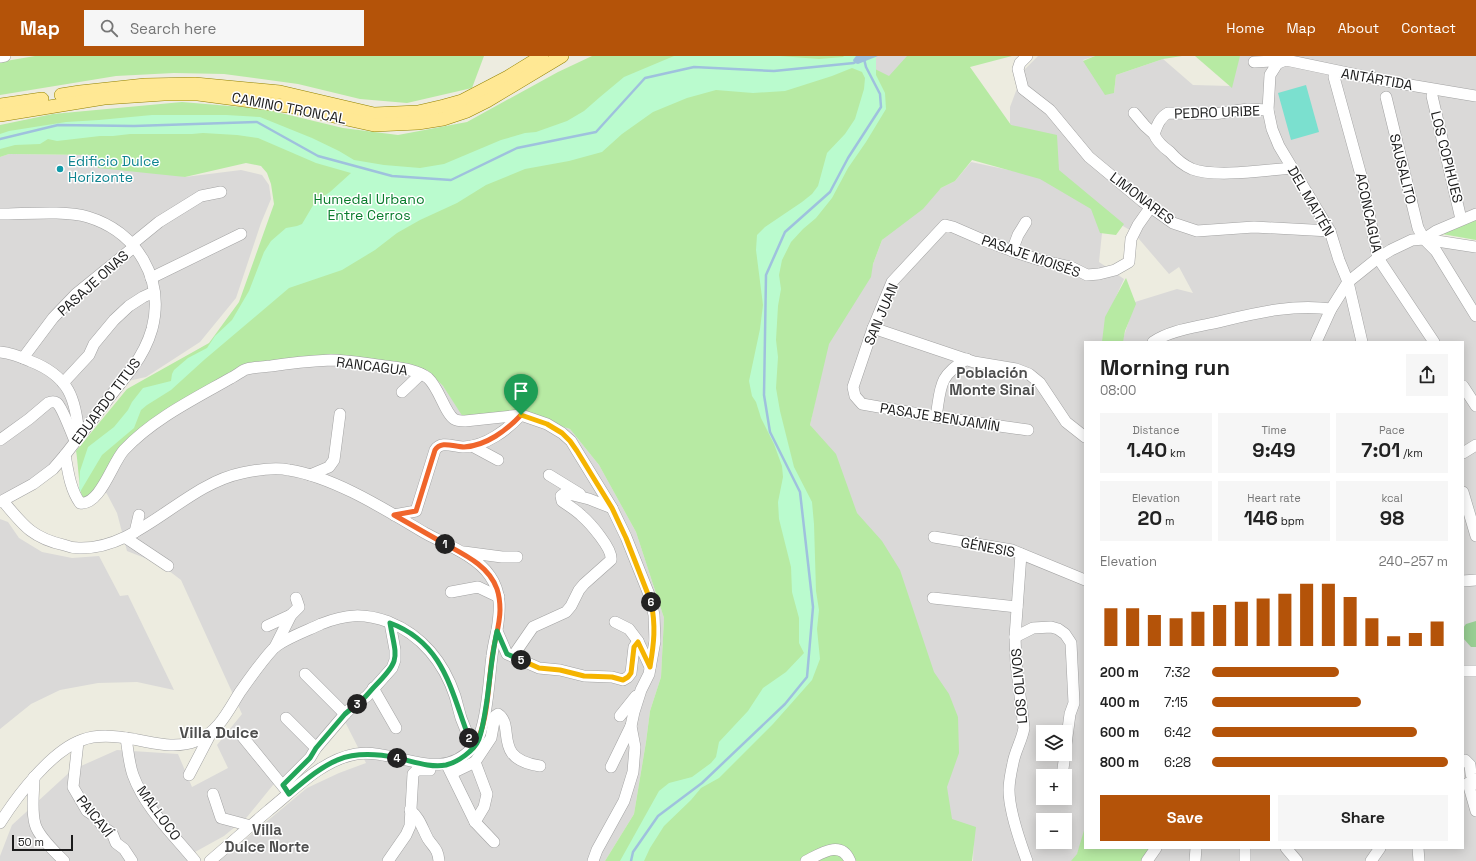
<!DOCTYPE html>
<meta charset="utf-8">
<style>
:root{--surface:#fff;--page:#f6f6f6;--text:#222;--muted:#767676;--accent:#b45309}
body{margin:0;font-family:"Space Grotesk",sans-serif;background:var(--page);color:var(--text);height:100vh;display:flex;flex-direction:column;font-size:15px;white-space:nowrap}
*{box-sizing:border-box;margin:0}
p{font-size:13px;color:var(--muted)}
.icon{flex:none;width:22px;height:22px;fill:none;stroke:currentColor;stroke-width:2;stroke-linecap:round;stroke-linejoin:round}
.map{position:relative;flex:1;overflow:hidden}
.side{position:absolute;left:1084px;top:285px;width:380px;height:508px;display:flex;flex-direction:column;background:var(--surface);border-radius:0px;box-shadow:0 2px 10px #0003}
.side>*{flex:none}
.controls{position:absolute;left:1036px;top:669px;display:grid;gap:8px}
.controls a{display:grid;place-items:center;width:36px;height:36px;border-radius:0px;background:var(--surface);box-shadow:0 2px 10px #0003;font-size:20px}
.scale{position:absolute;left:12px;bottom:10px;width:61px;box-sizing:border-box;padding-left:4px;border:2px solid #1b1b1b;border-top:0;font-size:11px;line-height:14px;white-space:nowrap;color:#1b1b1b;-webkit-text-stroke:3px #fff;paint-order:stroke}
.pin{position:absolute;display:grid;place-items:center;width:34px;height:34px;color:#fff;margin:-41px -17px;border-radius:50% 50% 50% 0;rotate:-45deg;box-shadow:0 0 4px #0007}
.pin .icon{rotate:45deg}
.km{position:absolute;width:20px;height:20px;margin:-10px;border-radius:50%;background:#222;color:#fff;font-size:11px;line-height:20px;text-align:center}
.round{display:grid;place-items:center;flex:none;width:42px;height:42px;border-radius:0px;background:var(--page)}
.headline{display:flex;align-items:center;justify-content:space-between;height:68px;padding:0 16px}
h1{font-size:22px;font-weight:700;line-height:30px}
.figures{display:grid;grid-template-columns:repeat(3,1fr);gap:6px;height:68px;padding:4px 16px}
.figures div{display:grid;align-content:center;border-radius:0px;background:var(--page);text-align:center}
.figures b{font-size:20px;font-weight:700}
.figures small{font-size:11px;font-weight:400}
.figures p{font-size:11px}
.chart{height:112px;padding:8px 16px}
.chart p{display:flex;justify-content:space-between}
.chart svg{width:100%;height:72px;margin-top:4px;stroke:var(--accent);stroke-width:6}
.action{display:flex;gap:8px;margin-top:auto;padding:8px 16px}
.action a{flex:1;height:46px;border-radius:0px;background:var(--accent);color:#fff;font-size:16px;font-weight:700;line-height:46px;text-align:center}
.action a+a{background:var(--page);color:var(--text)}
ul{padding:0 16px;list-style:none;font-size:13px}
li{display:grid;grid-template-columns:64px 48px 1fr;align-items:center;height:30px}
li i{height:10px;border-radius:5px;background:var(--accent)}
header{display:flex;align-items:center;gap:24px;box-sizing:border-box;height:56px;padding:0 20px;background:var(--accent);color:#fff}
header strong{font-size:19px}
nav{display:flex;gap:22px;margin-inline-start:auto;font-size:14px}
.search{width:280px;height:36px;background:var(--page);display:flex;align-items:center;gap:10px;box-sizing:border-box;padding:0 14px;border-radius:0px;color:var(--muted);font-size:15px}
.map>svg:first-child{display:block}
</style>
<header>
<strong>Map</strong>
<div class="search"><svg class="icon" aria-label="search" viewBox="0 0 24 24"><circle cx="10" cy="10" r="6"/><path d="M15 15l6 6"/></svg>Search here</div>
<nav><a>Home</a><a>Map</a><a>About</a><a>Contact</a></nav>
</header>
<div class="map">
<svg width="1476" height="805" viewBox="0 0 1476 805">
<rect width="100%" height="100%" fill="#edece0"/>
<!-- residential -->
<g fill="#dad9d8" fill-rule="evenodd">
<path d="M869,0H909L890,22L862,8Z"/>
<path d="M1038,0H1095L1083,4L1114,37L1116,19L1163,3L1193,29L1230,30L1238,0H1476V154L1415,179L1476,194V805H1125L1133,792H1463V286H1122L1135,246L1177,233L1193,237L1179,211L1169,218L1133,176L1123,170L1057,115L1010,71V51L1024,14Z"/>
<path d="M9,98L95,99L185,121L241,114L262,119L269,129L271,143L261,167L236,242L200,286L146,321L119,327L44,420L0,442V101Z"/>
<path d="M971,106L1041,121L1092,151L1102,177L1099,206L1124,223L1107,261L1104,286H1085V777L1079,798L1074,805H973L974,773L950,764L932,617L810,369L827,288L873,208L882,184L941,132L955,125ZM1043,676H1065V698H1043ZM1043,720H1065V742H1043ZM1043,764H1065V786H1043Z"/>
<path d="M332,298L427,314L443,330L464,361L524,358L570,373L599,409L636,476L664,562L661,621L650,655L646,686L634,758L605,805H219L307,732L339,717L366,707L341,658L285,722L273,729L247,761L224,780L195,796L192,805H0V800L12,769L72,714L117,694L178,698L192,731L228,712L217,689L242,658L181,524L160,508L127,495L117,457L107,438L100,430L120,395L247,308Z"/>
<path d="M0,463L8,466L19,482L42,496L72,502L99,500L120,540L128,539L174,634L137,626L98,627L60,634L31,648L0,673Z"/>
</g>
<!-- grass -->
<g fill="#b7eaa3">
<path d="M35,0H484L472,32L407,47L360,43L298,28L224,18L174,17L116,20L0,39V6Z"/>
<path d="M592,0H849L889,20L907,0H1012L970,11L1011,69L1057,79L1059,114L1124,168L1116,179L1100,177L1091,153L1040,123L972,104L955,125L941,132L923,153L882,184L873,208L871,221L829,288L810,369L836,398L857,457L882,485L900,514L934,616L949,638L958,661L959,697L947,731L952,763L976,771L972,805H605L634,758L646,686L650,655L661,621L664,562L636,476L599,409L570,373L524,358L463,361L443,330L427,314L332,298L247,308L120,395L88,442H83C79,435 78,405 76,395L127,333L209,287L239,246L274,148L271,128L267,117L261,110L246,107L185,121L98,112L95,99L9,98L0,101V69L53,58L182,46L264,53L343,72L398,79L467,66L558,16Z"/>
<path d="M1095,0H1182L1163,3L1116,19L1114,37L1105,39L1083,5Z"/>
<path d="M1195,0H1240L1232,32Z"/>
<path d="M1476,163V184L1442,178Z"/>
<path d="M1126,222L1136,248L1125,275L1123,286H1102L1105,261Z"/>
<path d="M1085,771V792H1150L1141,805H1071L1077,798Z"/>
</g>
<!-- forest -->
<path fill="#98ce93" d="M1476,565V591H1471L1463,582V572L1466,568Z"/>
<!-- park -->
<path fill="#bafbce" d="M674,0H780L819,3L843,1L844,0H876V19L885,37L886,53L866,86L848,112L832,142L816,162L803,173L791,186L782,204L779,219L781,233L778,250L776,284L778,301L776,332L780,355L794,411L812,446L814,468L816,535L819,554L817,573L820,603L812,624L773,668L719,722L701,732L691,744L664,770L650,792L644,805H620L659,735L669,727L692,721L711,707L716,701L719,686L748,655L763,632L786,616L804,597L799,587V562L792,536L791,511L779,463L778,446L783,421L782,410L774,388L761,362L756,346L752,340L749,325L760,273L763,249L756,194L757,179L765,171L802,146L812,138L818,130L827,97L845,78L855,63L864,33L865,22L862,16L852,12L832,20L785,35L753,37L716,34L687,42L653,56L622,78L602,96L569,105L525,113L486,129L457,147L420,164L397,177L375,194L342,214L289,232L204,304L171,334L147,349L141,354L134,372L102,399L80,436L81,439L79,435L80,415L88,391L114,371L128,354L132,346L143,332L171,325L172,318L174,314L188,302L207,292L215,280L232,264L249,235L264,196L271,185L286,172L297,170L302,168L315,146L330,136L351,117L316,107L258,82L237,79L203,77L192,78H130L113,80H100L57,85L48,83L40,88L15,89L0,93V78L9,75L66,66L99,64L152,59H226L260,61L312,82L339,95L354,104L384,109L420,112L444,108L501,84L525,77L536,76L567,65L584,55L600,41L624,21Z"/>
<!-- pitch -->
<path fill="#7be0cf" d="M1306,29L1319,76L1291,84L1278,37Z"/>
<!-- water -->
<path fill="#9fc1dd" d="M856,0H878L858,8L854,7L853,4Z"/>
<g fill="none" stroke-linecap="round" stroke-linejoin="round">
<!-- stream -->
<g stroke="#9fc1dd" stroke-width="2.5">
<path d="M0,83L58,69L134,70L257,66L318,100L392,120L451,124L517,92L596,76L645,22L694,11L774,15L854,7"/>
<path d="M631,805L633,796L658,760L702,727L785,648L807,621L813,551L800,436L770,376L764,339L766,219L785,176L830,136L848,102L881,51L880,38L866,11L864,3"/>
</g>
<defs>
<g id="minor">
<path d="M1027,0L1020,7L1018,13L1023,33L1050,54L1089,101L1142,145L1173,167L1197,175L1254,171L1330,175"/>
<path d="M1282,0L1270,19L1268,54L1272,73L1279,90L1330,175L1339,204L1348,226L1362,286"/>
<path d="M0,1L5,0"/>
<path d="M1254,6L1274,5L1278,7"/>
<path d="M1278,7L1286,4L1386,25L1476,40"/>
<path d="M1335,15L1334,21L1362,123L1378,202L1434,286"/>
<path d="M1432,40L1461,163"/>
<path d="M1386,41L1418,172L1424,183L1436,195L1476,260"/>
<path d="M1268,54L1248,53L1214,58L1168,57C1160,61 1157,70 1154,78C1157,86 1163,91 1170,96C1176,103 1183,109 1192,113C1216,122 1265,114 1292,112"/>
<path d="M1134,57L1145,70L1154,78"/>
<path d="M0,158C25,158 65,154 88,161C137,176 165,223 152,273C148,287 141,300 133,311L65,399L53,413L33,428L0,446"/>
<path d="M1424,183L1436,175L1476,158"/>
<path d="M132,188L159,166L201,140L221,136"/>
<path d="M1012,195L1018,179L1026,166"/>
<path d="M151,222L241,178"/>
<path d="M873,272L974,306L1016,313L1029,318L1040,327L1066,366L1085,381"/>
<path d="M1153,286C1169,275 1191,272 1209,268C1249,259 1290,247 1331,253"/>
<path d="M1316,286L1331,253L1348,226L1378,202L1391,194L1412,184L1424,183L1476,191"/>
<path d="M0,296C10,297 21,301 30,305C69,320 76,342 79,381"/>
<path d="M23,302L53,262L76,238L134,191"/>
<path d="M63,327L89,299L94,288L114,264L129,250L143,241L154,236"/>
<path d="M1463,330L1476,350"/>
<path d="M402,336L421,318"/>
<path d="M936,361C941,331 938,320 967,303"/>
<path d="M1028,374L936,361L862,348L855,340L853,331L873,272L892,226L945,169L953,171L983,184L1018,197L1040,204L1071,211L1087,219L1099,218L1115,214L1129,206L1131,183L1138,169L1150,152"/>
<path d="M0,384L29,363L48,347C50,346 54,345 57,347C62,351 72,378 75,385"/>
<path d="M472,390L498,404"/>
<path d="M1463,397L1476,389"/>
<path d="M65,399C68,415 70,433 80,447C100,450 112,407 124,394C153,363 194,343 231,322C235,320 239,317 244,314C251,311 262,311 271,310C290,307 311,305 331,304C349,304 367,308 385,310C399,312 416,313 428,322C439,332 445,357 454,363C457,365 461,365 465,365L521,359L547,368L562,377L571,385L577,395L612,452L626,481L650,541L654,559L655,585L649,618L641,634L634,656L631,670L635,691L633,716L624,745L597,794L593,805"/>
<path d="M310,419L329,411L334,404L340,358"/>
<path d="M549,419L580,438"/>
<path d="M1463,436L1476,480"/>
<path d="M3,445C23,469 32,482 64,489C69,491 74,492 79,492C139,494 183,429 242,417C256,414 275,411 289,414C334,421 386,454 425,477C445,488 477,500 490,520C502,537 500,555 497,574C495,583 493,591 492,600C489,622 487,675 473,691C440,729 397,692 356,698C322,704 295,733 269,754C249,771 230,788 210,805"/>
<path d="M394,459L416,455L435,394C441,384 454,391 464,391C486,390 507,374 521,359"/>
<path d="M135,476L139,459"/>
<path d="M934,481L1012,494L1085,524"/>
<path d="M126,482L168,510"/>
<path d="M464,496L502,501H517"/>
<path d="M1021,498L1015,581L1016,607L1024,672C1022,684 1015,695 1013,707C1011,716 1009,725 1009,734C1009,754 1020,786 1027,805"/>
<path d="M1463,525L1476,524"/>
<path d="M451,536L478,531L499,541"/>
<path d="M933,542L1017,551"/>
<path d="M615,566L629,573L638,585"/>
<path d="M267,570L291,559"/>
<path d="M497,575L507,598L539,612L560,614L584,620L612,621L623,624L628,621L631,617L634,591L638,585L650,611"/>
<path d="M1015,581L1033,572L1051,571L1058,573L1065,578L1071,587L1074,647L1070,658L1065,696"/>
<path d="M275,591L291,559L299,551L296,542"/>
<path d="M513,600L533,571L566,556L571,550L579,534L584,528L611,504C613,493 590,467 582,460C576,454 569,450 562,445L561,440L565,437L589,443L612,452"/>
<path d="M1463,615H1476"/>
<path d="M305,618L345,658"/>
<path d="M373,632L396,672"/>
<path d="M620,660L636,640"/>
<path d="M286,662L316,692"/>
<path d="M242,680L286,734"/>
<path d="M126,682C128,694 129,708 133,719C145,752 173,778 195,805"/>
<path d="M78,686L73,731L87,755L96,761L103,771L112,777L116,787L124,793L132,805"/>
<path d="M1465,704L1470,709L1471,718L1476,728"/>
<path d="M448,711L475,766L494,786"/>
<path d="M611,711L631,670"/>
<path d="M452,717L475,706L491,682L495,660L498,658C516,670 491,703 540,710"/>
<path d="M189,719L211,677"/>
<path d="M1062,720L1065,698"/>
<path d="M34,721C34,735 31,754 35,768C38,780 55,796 64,805"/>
<path d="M1468,727L1476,755"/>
<path d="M283,729L310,702L316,692L345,658L352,651L367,640L392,612L395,604V594L390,567"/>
<path d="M213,738L221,762L251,770"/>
<path d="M410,754C420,762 422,772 428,783C434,792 438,793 439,805"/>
<path d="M475,766L484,751L487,738L475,706"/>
<path d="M0,767C17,740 51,695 82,684C98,678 116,680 133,683C152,687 177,693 196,685C218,677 228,655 240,636C250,622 261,606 273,593C281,584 309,574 321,568C346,558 364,557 389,566C422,579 444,607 455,640C457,647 459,655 461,662C465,672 469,682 473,692"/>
<path d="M1286,792L1297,805"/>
<path d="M1418,792L1419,805"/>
<path d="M388,805L406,779L410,770L413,718L417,714H430"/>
<path d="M806,805C820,798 841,783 850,805"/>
<path d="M1147,805L1156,792"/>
<path d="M1195,805L1196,792"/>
<path d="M1245,805V792"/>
<path d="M1371,805L1380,792"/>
</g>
<g id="major">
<path d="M61,39L80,36L145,29L195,28L280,36L374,58L418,56L444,50L462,45L508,21L542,0"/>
<path d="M0,49L42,43"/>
<path d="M0,59L104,42L164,38H198L288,50L374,69L418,67L443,63L467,55L487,45L562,0"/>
</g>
</defs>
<!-- minor casing -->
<use href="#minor" stroke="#a2a2a2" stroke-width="12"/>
<!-- major casing -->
<use href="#major" stroke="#938300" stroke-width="14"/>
<!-- minor -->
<use href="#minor" stroke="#fff" stroke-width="11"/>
<!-- major -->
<use href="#major" stroke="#ffe894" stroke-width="13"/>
</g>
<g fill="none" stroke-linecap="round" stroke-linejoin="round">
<defs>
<path id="split-1" d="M445,488L394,459L416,455L435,394C441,384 454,391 464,391C486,390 507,374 521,359"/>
<path id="split-2" d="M445,488C465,499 489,510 497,533C499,539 500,548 500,554C500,568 495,583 493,596C488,623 489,670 473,692L469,682"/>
<path id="split-3" d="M357,648C365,643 369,636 375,630C402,603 396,602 390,567C444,587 451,635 469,682"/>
<path id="split-4" d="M357,648L345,658L316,692L310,702L283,729L289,738C327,706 345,691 397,702"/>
<path id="split-5" d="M397,702C412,705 430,712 446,709C458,706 474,695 479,683C483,672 485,657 487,644C490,621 492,598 497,575L507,598L521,604"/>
<path id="split-6" d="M521,604L539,612L560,614L584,620L612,621L623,624L628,621L631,617L634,591L638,586L650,611C654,587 656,570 651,546"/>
<path id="split-7" d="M521,359L547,368L562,377L570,385L577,395L612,452L626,482L651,546"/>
</defs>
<!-- split-1 casing -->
<use href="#split-1" stroke="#fff" stroke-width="8"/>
<!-- split-2 casing -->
<use href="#split-2" stroke="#fff" stroke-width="8"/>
<!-- split-3 casing -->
<use href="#split-3" stroke="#fff" stroke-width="8"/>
<!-- split-4 casing -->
<use href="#split-4" stroke="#fff" stroke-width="8"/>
<!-- split-5 casing -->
<use href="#split-5" stroke="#fff" stroke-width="8"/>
<!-- split-6 casing -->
<use href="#split-6" stroke="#fff" stroke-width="8"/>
<!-- split-7 casing -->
<use href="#split-7" stroke="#fff" stroke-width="8"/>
<!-- split-1 -->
<use href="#split-1" stroke="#f0652b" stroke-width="5"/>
<!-- split-2 -->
<use href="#split-2" stroke="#f0652b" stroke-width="5"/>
<!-- split-3 -->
<use href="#split-3" stroke="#22a559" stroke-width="5"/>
<!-- split-4 -->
<use href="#split-4" stroke="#22a559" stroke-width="5"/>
<!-- split-5 -->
<use href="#split-5" stroke="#22a559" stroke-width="5"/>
<!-- split-6 -->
<use href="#split-6" stroke="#f5b400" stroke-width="5"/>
<!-- split-7 -->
<use href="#split-7" stroke="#f5b400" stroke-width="5"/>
</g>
<!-- markers -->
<circle fill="#0f9aa8" stroke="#fff" stroke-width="1.5" cx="60" cy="113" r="4"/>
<g text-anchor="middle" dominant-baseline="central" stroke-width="3" stroke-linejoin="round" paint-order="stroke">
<!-- street labels -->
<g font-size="14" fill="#1b1b1b" stroke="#fff">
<text transform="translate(1377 23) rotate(10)">ANTÁRTIDA</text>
<text transform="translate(289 52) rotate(11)">CAMINO TRONCAL</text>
<text transform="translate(1217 56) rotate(-2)">PEDRO URIBE</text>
<text transform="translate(1447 101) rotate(76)">LOS COPIHUES</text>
<text transform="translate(1403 113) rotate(76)">SAUSALITO</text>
<text transform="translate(1142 142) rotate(37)">LIMONARES</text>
<text transform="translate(1311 145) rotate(60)">DEL MAITÉN</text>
<text transform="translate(1369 157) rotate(78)">ACONCAGUA</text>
<text transform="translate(1031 200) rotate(19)">PASAJE MOISÉS</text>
<text transform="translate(93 227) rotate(-42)">PASAJE ONAS</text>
<text transform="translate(881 258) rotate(-67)">SAN JUAN</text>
<text transform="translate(372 310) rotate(7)">RANCAGUA</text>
<text transform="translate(106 345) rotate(-53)">EDUARDO TITUS</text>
<text transform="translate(940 361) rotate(9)">PASAJE BENJAMÍN</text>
<text transform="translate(988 491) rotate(11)">GÉNESIS</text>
<text transform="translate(1019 630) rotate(-95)">LOS OLIVOS</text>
<text transform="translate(159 757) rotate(54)">MALLOCO</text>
<text transform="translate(95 760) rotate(51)">PAICAVÍ</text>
</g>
<!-- culture labels -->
<g font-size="14" fill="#0d838f" stroke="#fff" text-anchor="start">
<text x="68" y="105">Edificio Dulce<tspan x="68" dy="16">Horizonte</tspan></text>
</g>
<!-- park labels -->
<g font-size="14" fill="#087b2b" stroke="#fff">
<text x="369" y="143">Humedal Urbano<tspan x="369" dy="16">Entre Cerros</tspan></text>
</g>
<!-- neighbourhood labels -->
<g font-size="15" font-weight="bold" fill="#4e4e4e" stroke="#fff">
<text x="992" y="316">Población<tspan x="992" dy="17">Monte Sinaí</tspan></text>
<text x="267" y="773">Villa<tspan x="267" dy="17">Dulce Norte</tspan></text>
</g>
<!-- quarter labels -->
<g font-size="16" font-weight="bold" fill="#4e4e4e" stroke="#fff">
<text x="219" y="676">Villa Dulce</text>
</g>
</g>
</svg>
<div class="controls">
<a><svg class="icon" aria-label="layers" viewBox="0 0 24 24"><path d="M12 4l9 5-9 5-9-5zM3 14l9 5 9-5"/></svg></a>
<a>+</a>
<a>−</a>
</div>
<div class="scale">50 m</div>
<div class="pin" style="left:521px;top:359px;background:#1e9e55"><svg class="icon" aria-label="arrive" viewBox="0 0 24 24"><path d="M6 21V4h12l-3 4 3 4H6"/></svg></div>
<b class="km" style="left:445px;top:488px">1</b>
<b class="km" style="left:469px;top:682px">2</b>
<b class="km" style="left:357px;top:648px">3</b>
<b class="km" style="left:397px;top:702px">4</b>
<b class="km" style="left:521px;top:604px">5</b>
<b class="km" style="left:651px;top:546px">6</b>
<section class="side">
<div class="headline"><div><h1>Morning run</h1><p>08:00</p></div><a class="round"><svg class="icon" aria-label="share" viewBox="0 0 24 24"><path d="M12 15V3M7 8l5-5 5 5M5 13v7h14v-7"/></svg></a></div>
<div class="figures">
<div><p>Distance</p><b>1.40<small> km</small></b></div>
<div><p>Time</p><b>9:49</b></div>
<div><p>Pace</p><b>7:01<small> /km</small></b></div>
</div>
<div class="figures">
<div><p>Elevation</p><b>20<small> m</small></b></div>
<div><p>Heart rate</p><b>146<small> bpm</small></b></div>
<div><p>kcal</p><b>98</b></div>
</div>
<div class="chart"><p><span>Elevation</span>240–257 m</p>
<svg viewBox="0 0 160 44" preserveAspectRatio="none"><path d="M5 44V21M15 44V21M25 44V25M35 44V27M45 44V23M55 44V19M65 44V17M75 44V15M85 44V12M95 44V6M105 44V6M115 44V14M125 44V27M135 44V38M145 44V36M155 44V29"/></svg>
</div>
<ul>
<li><b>200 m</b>7:32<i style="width:54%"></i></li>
<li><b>400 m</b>7:15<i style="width:63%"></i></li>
<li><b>600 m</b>6:42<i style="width:87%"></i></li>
<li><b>800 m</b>6:28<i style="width:100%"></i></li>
</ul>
<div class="action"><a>Save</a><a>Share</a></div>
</section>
</div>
